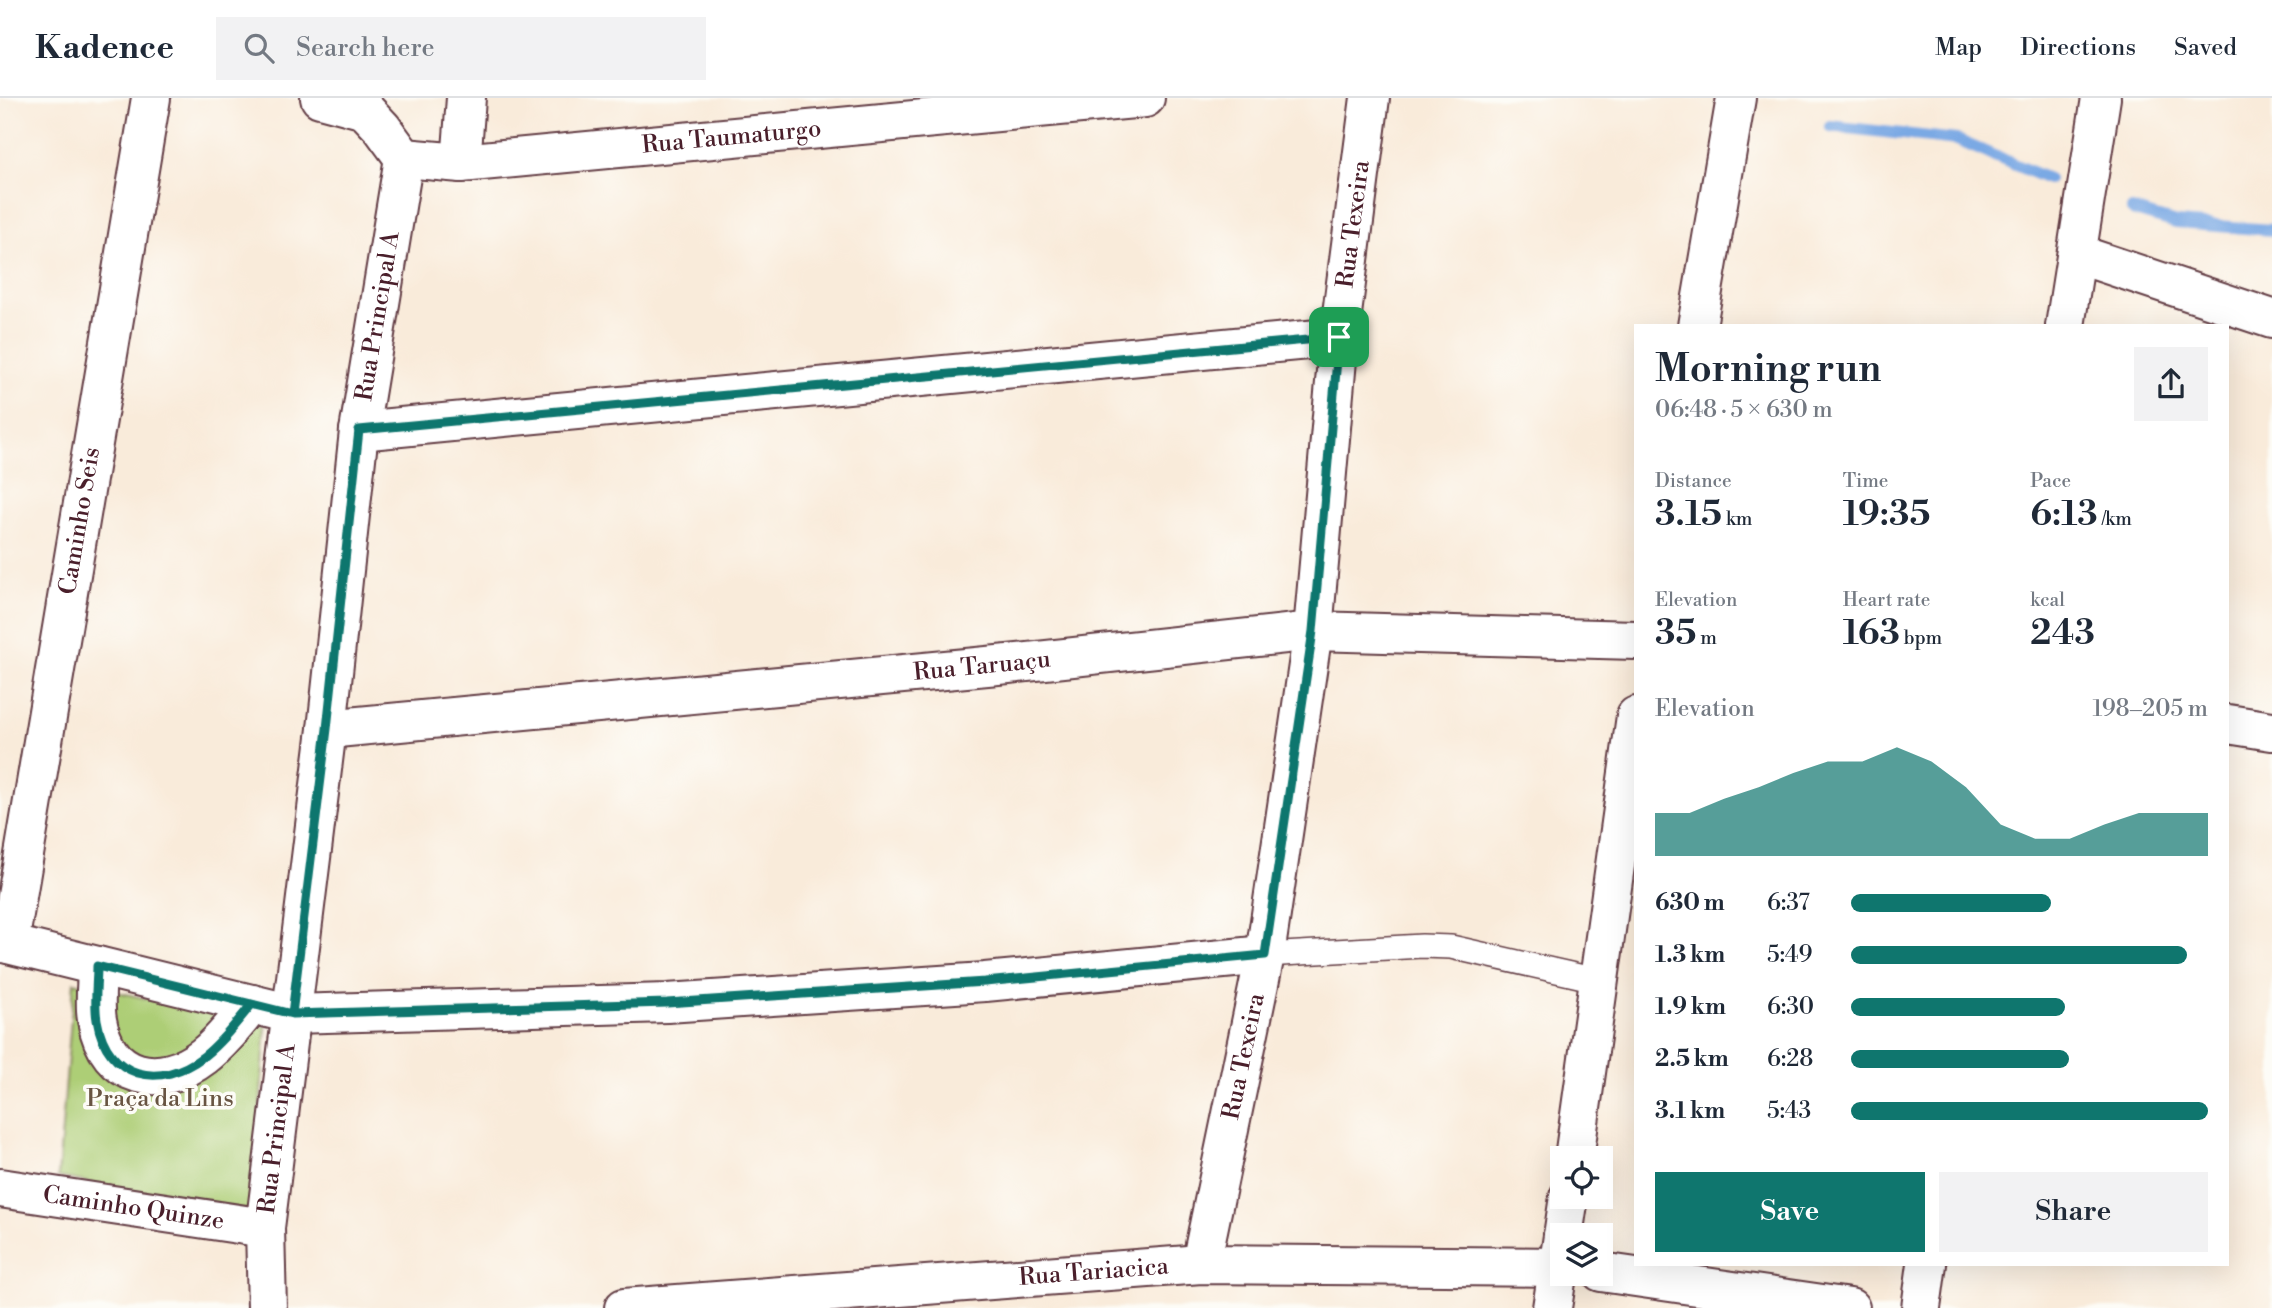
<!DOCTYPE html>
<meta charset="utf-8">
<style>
:root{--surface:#fff;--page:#f2f2f3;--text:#1f2937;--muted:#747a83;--line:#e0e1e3;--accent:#0f766e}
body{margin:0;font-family:"Libre Bodoni",serif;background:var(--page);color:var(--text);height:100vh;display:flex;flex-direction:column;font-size:26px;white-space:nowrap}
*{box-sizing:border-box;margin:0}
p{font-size:23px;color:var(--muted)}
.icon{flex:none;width:38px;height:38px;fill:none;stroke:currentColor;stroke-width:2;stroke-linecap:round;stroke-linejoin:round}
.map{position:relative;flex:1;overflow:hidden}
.side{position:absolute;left:1634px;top:226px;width:595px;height:942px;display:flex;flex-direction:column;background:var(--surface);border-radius:0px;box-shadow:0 7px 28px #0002}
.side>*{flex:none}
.fabs{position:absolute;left:1550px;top:1048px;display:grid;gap:14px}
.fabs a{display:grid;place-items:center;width:63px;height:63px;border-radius:0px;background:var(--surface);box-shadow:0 7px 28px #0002;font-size:35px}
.pin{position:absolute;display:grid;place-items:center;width:60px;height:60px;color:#fff;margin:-30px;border-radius:14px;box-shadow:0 4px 10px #0006}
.round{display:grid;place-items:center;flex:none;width:74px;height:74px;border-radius:0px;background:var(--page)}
.headline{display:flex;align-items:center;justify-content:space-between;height:119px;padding:0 21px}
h1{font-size:38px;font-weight:600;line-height:52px}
.stats{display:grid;grid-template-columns:repeat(3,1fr);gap:10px;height:119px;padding:7px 21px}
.stats div{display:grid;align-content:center}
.stats b{font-size:35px;font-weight:600}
.stats small{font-size:19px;font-weight:400}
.stats p{font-size:19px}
.chart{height:196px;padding:14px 21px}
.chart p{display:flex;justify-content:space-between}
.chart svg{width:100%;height:126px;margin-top:7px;fill:var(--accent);opacity:.7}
.action{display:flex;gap:14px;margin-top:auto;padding:14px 21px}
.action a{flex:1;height:80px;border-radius:0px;background:var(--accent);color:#fff;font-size:28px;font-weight:600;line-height:80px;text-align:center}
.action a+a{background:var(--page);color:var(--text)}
ul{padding:0 21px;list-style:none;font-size:23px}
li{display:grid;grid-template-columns:112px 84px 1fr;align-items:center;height:52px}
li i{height:18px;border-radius:9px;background:var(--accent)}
header{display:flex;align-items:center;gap:42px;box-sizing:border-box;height:98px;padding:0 35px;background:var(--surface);border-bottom:2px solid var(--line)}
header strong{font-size:33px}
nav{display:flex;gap:38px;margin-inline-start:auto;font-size:24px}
.search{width:490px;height:63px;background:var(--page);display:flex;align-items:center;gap:18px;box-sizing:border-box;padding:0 24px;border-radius:0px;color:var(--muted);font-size:26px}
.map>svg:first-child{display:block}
</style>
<header>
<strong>Kadence</strong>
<div class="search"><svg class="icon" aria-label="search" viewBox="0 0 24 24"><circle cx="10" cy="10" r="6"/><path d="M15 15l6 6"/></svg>Search here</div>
<nav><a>Map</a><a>Directions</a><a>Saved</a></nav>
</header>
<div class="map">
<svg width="2272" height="1210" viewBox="0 0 2272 1210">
<rect width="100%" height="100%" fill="#fdfcf7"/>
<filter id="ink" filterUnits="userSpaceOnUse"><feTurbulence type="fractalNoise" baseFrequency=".0143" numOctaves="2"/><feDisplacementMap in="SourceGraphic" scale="14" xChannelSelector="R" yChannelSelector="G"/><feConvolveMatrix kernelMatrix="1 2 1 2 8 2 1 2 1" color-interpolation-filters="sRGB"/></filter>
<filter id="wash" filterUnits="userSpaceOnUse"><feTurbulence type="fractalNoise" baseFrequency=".00686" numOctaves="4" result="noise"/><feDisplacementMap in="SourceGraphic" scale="28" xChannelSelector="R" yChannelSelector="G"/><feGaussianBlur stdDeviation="1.57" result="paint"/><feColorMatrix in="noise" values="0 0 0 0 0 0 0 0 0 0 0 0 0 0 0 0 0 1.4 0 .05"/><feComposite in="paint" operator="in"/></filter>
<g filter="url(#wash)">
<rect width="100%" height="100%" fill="#f9ebda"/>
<!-- green -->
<path fill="#adce76" stroke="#7c7650" stroke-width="2" d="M74,884L266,928L252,1115L58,1079Z"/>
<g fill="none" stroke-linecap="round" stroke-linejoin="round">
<!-- stream -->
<g stroke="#7aa9e4" stroke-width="12">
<path d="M1830,28L1957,42L2048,81"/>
<path d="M2132,112L2176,125L2272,132"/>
</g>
</g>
</g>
<g filter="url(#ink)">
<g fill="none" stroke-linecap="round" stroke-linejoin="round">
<defs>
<path id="service" d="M1265,857L1422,848L1451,849L1601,883"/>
<g id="minor">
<path d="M320,0L365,12L382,30L404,60"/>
<path id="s1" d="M404,60L461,65L1145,0"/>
<path d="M461,65L466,0"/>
<path d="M2077,156L2272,221"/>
<path d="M1697,228L1736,0"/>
<path d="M2065,228L2101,0"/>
<path d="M359,333L1339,239"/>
<path d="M2228,626L2272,633"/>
<path id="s2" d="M327,631L1008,566L1313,533L1636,542"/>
<path d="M0,844L292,916L667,905L985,884L1265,857"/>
<path id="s3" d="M9,846L151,0"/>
<path d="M97,868C97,885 94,905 97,922C107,981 160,992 204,958C222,944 237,924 252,906"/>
<path d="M1574,1060L1636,618"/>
<path id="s4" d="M0,1090L265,1130"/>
<path d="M1563,1138L1569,1099"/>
<path id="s5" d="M1201,1166L1265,857L1313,533L1339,239L1370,0"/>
<path d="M1601,1174L1850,1210"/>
<path id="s6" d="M267,1210L265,1130L327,631L359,333L404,60"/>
<path id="s7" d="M624,1210L1201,1166L1563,1169"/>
<path d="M1552,1210L1563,1138"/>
<path d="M1921,1210L1927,1166"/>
</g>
</defs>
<!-- service casing -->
<use href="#service" stroke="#643e45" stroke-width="26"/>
<!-- minor casing -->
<use href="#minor" stroke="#643e45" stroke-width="42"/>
<!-- service -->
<use href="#service" stroke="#fff" stroke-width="23"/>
<!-- minor -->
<use href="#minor" stroke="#fff" stroke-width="38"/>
</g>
</g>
<g fill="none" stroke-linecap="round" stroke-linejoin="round" filter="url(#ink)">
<defs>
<path id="route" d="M1339,239L359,332L327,631L292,916L252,906C237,924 222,944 204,958C160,992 107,981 97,922C94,905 97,885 97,868L292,916L667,905L985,884L1265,857L1313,533L1339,239"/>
</defs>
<!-- route casing -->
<use href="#route" stroke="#fff" stroke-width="14"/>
<!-- route -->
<use href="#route" stroke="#0f766e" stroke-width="9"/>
</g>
<g text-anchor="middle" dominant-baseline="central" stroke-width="7" stroke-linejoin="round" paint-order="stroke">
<!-- street labels -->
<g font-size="24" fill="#4a1f2b" stroke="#fdfcf7">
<text stroke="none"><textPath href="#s1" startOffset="329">Rua Taumaturgo</textPath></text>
<text stroke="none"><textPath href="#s5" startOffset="1052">Rua Texeira</textPath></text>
<text stroke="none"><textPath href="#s6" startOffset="999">Rua Principal A</textPath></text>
<text stroke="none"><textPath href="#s3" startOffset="429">Caminho Seis</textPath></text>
<text stroke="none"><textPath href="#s2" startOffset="658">Rua Taruaçu</textPath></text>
<text stroke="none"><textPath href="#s5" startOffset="212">Rua Texeira</textPath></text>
<text stroke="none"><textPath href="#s6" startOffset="180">Rua Principal A</textPath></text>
<text stroke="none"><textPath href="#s4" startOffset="135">Caminho Quinze</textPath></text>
<text stroke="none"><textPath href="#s7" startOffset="471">Rua Tariacica</textPath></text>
</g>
<!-- park labels -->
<g font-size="24" fill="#685442" stroke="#fdfcf7">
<text x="160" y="1001">Praça da Lins</text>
</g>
</g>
</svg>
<div class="fabs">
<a><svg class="icon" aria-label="locate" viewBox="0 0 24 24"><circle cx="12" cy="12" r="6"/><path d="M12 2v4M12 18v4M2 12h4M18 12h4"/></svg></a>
<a><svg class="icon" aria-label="layers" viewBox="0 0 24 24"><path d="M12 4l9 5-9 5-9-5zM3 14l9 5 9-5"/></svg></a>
</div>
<div class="pin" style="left:1339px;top:239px;background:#1e9e55"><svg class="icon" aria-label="arrive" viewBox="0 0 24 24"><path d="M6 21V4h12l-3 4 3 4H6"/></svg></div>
<section class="side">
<div class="headline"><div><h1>Morning run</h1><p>06:48 · 5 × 630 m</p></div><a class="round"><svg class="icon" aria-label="share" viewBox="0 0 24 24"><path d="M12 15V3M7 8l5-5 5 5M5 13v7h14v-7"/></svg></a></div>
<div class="stats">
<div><p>Distance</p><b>3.15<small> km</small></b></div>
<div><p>Time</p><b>19:35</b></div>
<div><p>Pace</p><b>6:13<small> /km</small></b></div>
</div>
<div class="stats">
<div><p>Elevation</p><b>35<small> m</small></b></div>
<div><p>Heart rate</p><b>163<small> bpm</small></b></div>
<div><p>kcal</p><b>243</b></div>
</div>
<div class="chart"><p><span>Elevation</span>198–205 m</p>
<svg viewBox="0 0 160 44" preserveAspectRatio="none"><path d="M0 44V29L10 29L20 24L30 20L40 15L50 11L60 11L70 6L80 11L90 20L100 33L110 38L120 38L130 33L140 29L150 29L160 29V44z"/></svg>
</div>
<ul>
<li><b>630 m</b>6:37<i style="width:56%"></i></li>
<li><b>1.3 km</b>5:49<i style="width:94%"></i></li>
<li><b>1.9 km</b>6:30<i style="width:60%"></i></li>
<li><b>2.5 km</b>6:28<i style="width:61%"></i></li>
<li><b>3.1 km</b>5:43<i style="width:100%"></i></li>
</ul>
<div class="action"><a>Save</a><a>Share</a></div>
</section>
</div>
